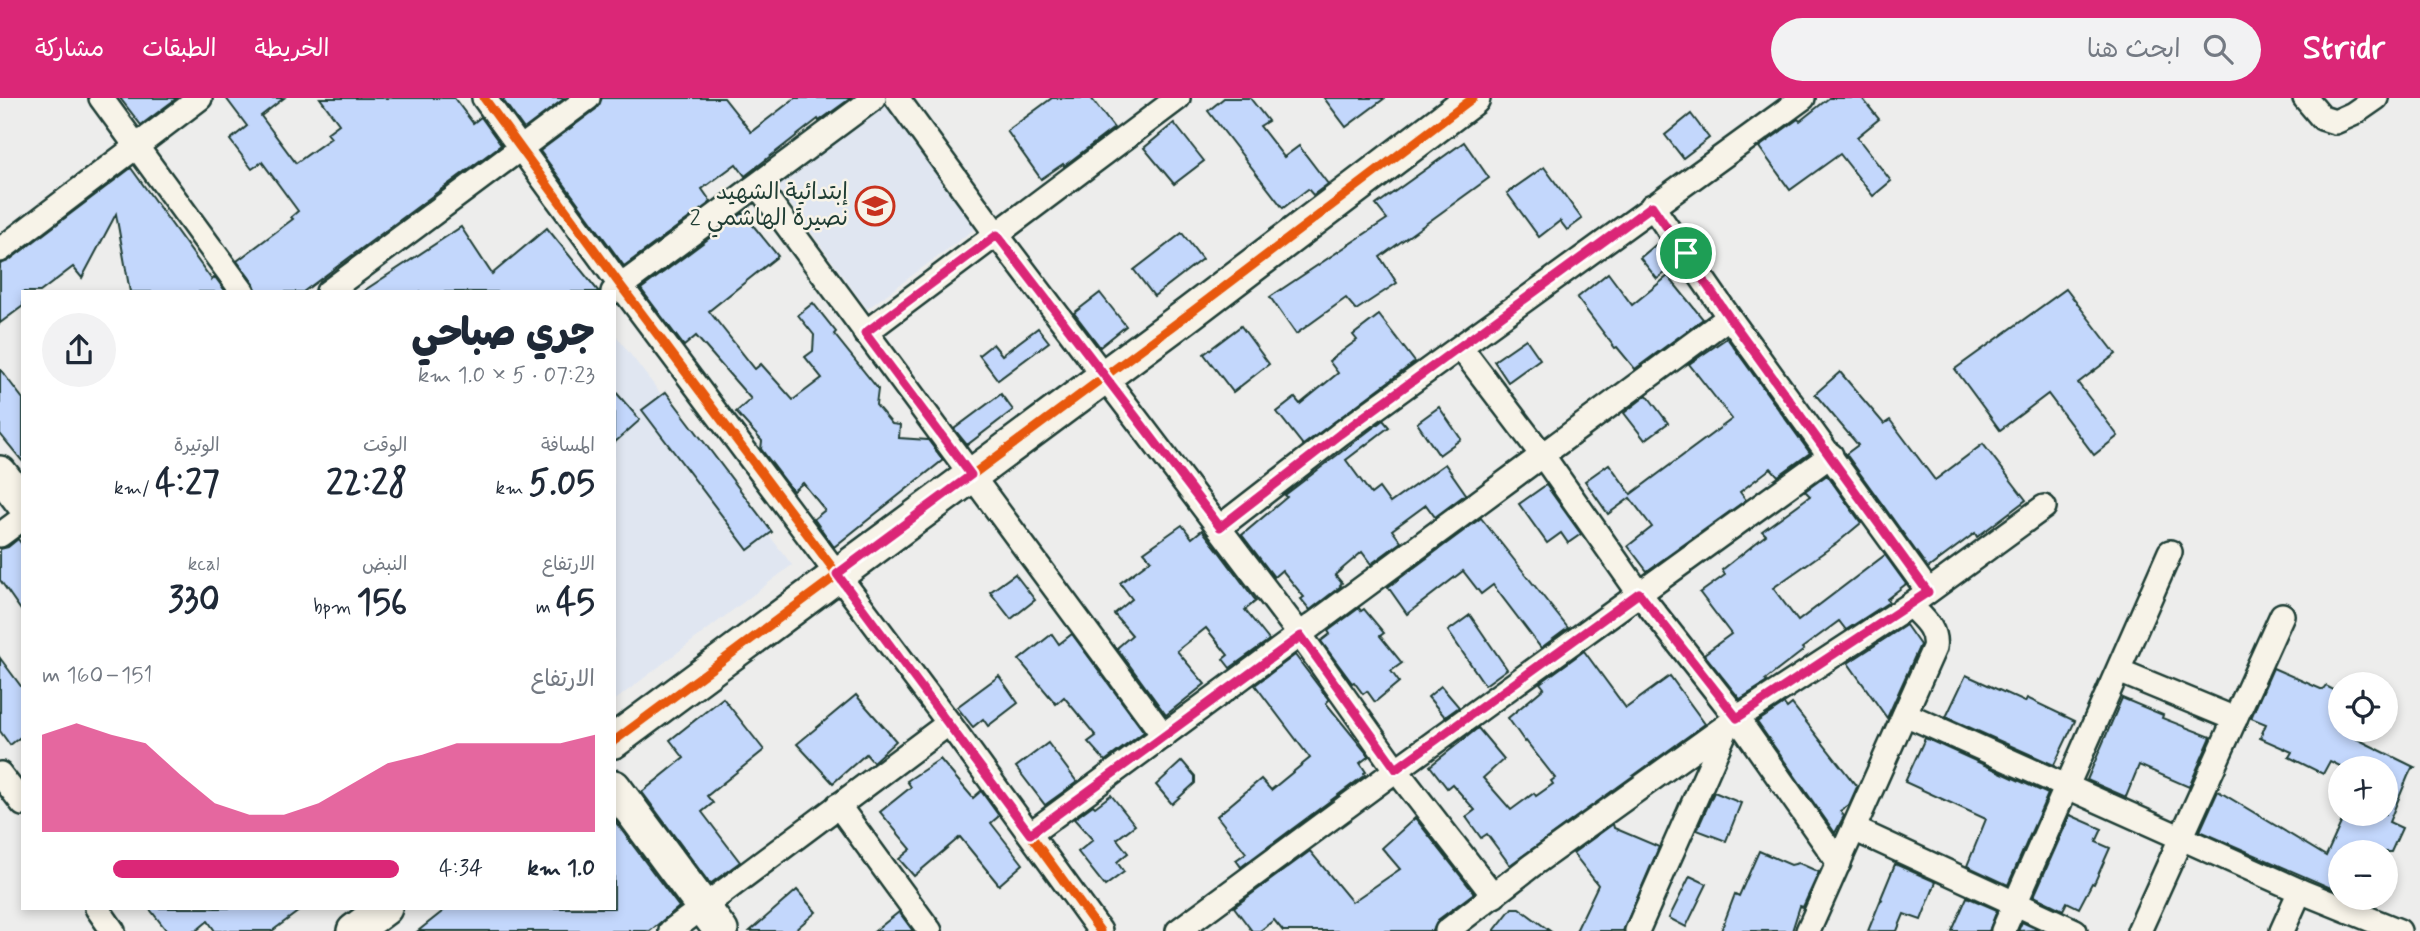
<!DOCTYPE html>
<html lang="ar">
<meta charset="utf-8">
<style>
:root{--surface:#fff;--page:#f2f2f3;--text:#1f2937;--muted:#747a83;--accent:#db2777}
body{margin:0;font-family:Mynerve,"Playpen Sans Arabic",sans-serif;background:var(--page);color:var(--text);direction:rtl;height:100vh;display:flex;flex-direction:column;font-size:26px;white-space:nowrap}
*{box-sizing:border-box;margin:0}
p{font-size:23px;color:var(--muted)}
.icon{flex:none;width:38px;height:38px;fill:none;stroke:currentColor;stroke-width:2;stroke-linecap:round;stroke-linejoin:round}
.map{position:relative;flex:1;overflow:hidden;direction:ltr}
.drawer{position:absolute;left:21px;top:192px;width:595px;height:620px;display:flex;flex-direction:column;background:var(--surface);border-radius:0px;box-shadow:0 4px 10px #0003;direction:rtl}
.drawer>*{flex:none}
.controls{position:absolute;left:2328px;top:574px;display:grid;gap:14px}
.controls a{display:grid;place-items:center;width:70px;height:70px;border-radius:50%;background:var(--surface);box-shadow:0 4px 10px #0003;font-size:35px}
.pin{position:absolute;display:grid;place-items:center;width:60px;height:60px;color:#fff;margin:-30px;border:4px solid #fff;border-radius:50%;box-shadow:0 2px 7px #0007}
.round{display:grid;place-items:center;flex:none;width:74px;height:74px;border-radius:37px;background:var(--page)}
.summary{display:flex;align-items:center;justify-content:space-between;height:119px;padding:0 21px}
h1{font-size:38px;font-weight:800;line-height:52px}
.figures{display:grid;grid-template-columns:repeat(3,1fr);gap:10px;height:119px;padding:7px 21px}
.figures div{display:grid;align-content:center}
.figures b{font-size:35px;font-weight:800}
.figures small{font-size:19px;font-weight:400}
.figures p{font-size:19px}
.chart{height:196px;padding:14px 21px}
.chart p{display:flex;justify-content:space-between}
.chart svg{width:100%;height:126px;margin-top:7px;fill:var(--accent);opacity:.7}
ul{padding:0 21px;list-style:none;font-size:23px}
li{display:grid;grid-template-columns:112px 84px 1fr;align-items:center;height:52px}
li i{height:18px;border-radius:9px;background:var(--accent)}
header{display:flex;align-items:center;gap:42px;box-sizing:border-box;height:98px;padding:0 35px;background:var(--accent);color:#fff}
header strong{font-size:33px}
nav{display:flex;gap:38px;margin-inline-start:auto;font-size:24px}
.search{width:490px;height:63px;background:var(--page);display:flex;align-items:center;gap:18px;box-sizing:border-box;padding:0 24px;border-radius:38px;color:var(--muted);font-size:26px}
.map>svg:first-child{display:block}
</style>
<header>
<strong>Stridr</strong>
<div class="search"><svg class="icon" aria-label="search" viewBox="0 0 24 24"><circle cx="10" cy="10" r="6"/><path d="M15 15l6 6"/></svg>ابحث هنا</div>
<nav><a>الخريطة</a><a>الطبقات</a><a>مشاركة</a></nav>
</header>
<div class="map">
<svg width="2420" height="833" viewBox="0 0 2420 833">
<rect width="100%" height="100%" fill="#ededec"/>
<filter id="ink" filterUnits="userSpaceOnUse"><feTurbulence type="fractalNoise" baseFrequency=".0143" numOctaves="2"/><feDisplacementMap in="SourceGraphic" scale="14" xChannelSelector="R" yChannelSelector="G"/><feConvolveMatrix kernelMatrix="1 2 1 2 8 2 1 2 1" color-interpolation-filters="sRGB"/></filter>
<g filter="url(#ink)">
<!-- built -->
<g fill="#e0e6f1">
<path d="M884,5L976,130L867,211L775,85Z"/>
<path d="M614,235L792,467L614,603Z"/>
</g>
<!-- building -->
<g fill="#c3d7fc" stroke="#1f3d34" stroke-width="2">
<path d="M120,0H177L141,27Z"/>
<path d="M226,0H284L261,18L296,65L331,40L327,35L339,26L320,0H454L473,25L481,19L501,47L303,194H257L254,186L237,163L293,121L291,119L298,113L262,64L252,71L230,42L247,28Z"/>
<path d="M505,0H565L524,31L503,2Z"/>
<path d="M602,0H724L751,34L795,0H851L819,23L818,21L745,78L736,66L702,91L711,104L624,168L540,53L596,11Z"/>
<path d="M1052,0H1091L1114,30L1064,68L1063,66L1041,81L1007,33Z"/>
<path d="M1224,0H1250L1268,23L1260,28L1284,59L1299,48L1328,86L1313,97L1308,91L1283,110L1208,13Z"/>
<path d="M1324,0H1385L1346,29Z"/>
<path d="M1829,0H1862L1879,21L1857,39L1891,83L1873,98L1840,56L1790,92L1759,49L1798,21L1800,23Z"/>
<path d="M1691,16L1709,40L1683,60L1665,37Z"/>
<path d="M1174,25L1204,63L1174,86L1144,50Z"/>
<path d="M1464,44L1489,80L1380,159L1397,185L1356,212L1346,200L1296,236L1270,199L1387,121L1376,107Z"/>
<path d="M1544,69L1582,121L1567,132L1560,123L1539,139L1507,95Z"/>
<path d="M131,70L212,182L215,179L226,194H130L116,116L82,180L73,169L40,194H23V208L0,225V166L8,163Z"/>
<path d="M743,115L778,158L709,213L755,271L761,266L793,302L822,280L805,259L813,253L814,237L798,217L813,205L836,234L834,236L878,291L876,307L892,326L900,327L899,340L928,342L943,362L834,449L814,421L825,412L803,385L793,393L761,351L762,343L736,314L751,301L696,238L684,248L641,191Z"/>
<path d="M461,129L492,176L547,130L599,194H362Z"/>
<path d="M1182,135L1202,161L1154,198L1134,172Z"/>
<path d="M1659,144L1676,167L1657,181L1640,160Z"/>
<path d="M1608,175L1632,207L1668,178L1703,221L1635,271L1617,249L1615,250L1577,200Z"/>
<path d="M2066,191L2116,256L2078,285L2118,338L2094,357L2048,296L2000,332L1955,271Z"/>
<path d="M1100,195L1126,228L1100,249L1074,215Z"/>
<path d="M1379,217L1415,264L1303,347L1277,314L1295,300L1300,306L1338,275L1329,263L1357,242L1353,237Z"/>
<path d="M1241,228L1269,266L1233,294L1204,256Z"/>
<path d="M1038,230L1049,244L998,282L979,257L993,246L1002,257Z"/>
<path d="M1727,240L1810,355L1778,378L1771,370L1740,394L1746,402L1647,473L1628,448L1652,429L1630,400L1608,416L1585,383L1609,366L1631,396L1732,321L1689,266Z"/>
<path d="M1526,241L1540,261L1508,284L1494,263Z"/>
<path d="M0,271L23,301V364L0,336Z"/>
<path d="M1840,274L1884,326L1890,322L1935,382L1983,346L2026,402L1977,439L1975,435L1928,470L1846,356L1858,347L1815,296Z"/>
<path d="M614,292L640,322L614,345Z"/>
<path d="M666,294L772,434L748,452L642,312Z"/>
<path d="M1001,296L1013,312L967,347L954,331Z"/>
<path d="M1647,297L1668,325L1645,342L1624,315Z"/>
<path d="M1439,309L1461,341L1439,357L1417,325Z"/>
<path d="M1383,322L1389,329L1346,362L1371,396L1379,390L1390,405L1445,366L1466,396L1435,419L1426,407L1392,432L1401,444L1371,466L1362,454L1335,477L1342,485L1340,487L1341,488L1310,512L1301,501L1304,499L1282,472L1274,479L1242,437L1287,399L1285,397Z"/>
<path d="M1827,377L1861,425L1837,445L1773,490L1798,523L1885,457L1906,486L1887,501L1889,504L1846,532L1839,523L1802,550L1804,552L1765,582L1767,584L1740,601L1704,556L1731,536L1700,495L1725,477L1722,472L1766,437L1762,433L1810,398L1805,393Z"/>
<path d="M1546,387L1581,436L1568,445L1561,435L1547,445L1519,406Z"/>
<path d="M1481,420L1568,530L1541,550L1493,487L1481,496L1463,473L1407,516L1388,489Z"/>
<path d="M1182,427L1192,440L1202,432L1220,455L1256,503L1245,512L1269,542L1230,570L1223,561L1228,557L1206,530L1177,553L1205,586L1166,617L1117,550L1132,537L1114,516L1132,501L1120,485L1151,462L1144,454Z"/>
<path d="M18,441L23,448V515L0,482V451L8,449Z"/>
<path d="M1015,476L1035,502L1011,521L990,494Z"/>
<path d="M1359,510L1361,513L1364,511L1384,535L1380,538L1402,565L1391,573L1399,584L1375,604L1367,593L1363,596L1354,584L1352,585L1321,543L1330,536L1328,533Z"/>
<path d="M1470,517L1507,571L1485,587L1448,533Z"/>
<path d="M1906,527L1920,547L1887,620L1848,565Z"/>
<path d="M1052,536L1059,546L1072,536L1144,634L1105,663L1088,644L1096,638L1064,599L1056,606L1019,562Z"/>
<path d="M1584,553L1626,610L1670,578L1705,626L1510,767L1487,736L1481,740L1466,719L1475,712L1452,686L1447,690L1430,668L1478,630L1504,661L1483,680L1511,712L1534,695L1536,698L1553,686L1551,683L1555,680L1526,643L1525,644L1508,620L1544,590L1540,585Z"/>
<path d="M1295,557L1329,602L1326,605L1369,658L1360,665L1366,674L1364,675L1365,677L1241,769L1236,762L1246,755L1217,718L1261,681L1271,692L1310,660L1255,587Z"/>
<path d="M0,560L23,591V637L10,647L0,633Z"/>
<path d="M2273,570L2323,592L2326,588L2340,595V632H2362L2357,641L2416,670H2412L2408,678L2389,724L2402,730L2391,754H2340V794L2200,733L2218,693L2326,758L2345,716H2385V670H2344L2330,663L2323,676L2289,659L2292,654L2260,640L2266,626L2251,620Z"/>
<path d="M1966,577L2025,604L2027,600L2075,623L2054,667L1946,619Z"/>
<path d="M999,578L1018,605L988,628L983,621L973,629L957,609Z"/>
<path d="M1441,588L1459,609L1445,619L1428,599Z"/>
<path d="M856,597L896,643L873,664L866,656L833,685L797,646Z"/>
<path d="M723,600L764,652L707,698L713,705L702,714L740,764L710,786L642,694L684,660L670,642Z"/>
<path d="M2122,600L2163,617L2162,620L2211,639L2189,689L2139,667L2126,699L2087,682Z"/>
<path d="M1784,606L1787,610L1792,606L1857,689L1849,707L1840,713L1844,718L1835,735L1757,624Z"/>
<path d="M1925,640L2048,696L2008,787L1967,768L1986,721L1905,684Z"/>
<path d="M1048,645L1077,684L1045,707L1016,669Z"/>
<path d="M940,661L973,700L981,693L999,718L991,725L1023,766L999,787L960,739L914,778L899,761L911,751L880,714L911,689L907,683Z"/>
<path d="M1182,663L1195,678V685L1172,706L1156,687Z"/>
<path d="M1714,694L1741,705L1726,743L1697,732Z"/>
<path d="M1111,697L1135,727L1117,741L1128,755L1117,764L1124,774L1105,788L1078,754L1093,742L1074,721L1093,707L1095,709Z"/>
<path d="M2070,717L2102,731L2096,744L2110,750L2094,786L2092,785L2079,810L2067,804L2063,812L2034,798Z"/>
<path d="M1415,720L1474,795L1438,822L1433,833H1283L1274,822L1260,833H1252L1234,809L1310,753L1352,804L1400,771L1382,750Z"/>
<path d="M614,722L679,809L650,833H418L447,810H614Z"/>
<path d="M1613,726L1614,730L1659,749L1623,833H1576L1598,787L1573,755Z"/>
<path d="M1759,753L1791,767L1799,765L1819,774L1803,809L1800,808L1792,833H1721L1735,796L1739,798Z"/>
<path d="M1895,766L1936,784L1921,822L1904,816L1897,833H1868L1881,801L1883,803L1881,800Z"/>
<path d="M1690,778L1707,786L1686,829L1669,820Z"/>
<path d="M797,792L816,814L794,833H750Z"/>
<path d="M1967,799L1997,812L1989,833H1952Z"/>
<path d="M149,810H303L272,833H215L208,823L196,833H167Z"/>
<path d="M1512,810H1519L1550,833H1494Z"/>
<path d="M899,814L913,833H875Z"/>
<path d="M2022,824L2039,832L2018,833Z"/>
</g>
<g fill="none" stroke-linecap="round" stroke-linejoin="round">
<defs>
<g id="street">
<path d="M101,0L243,194"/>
<path d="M484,0L621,188L949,625L1100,833"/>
<path d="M897,0L997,137L1301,538L1396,672L1494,798"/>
<path d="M2305,0L2322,20L2335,24L2353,16L2376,0"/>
<path d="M758,88L1164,638"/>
<path d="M1652,108L1729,219L1928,493"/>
<path d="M0,152L200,0"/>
<path d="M328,194L588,0"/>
<path d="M613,194L874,0"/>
<path d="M865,235L1178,0"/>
<path d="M1461,250L1543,358L1639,495L1737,620L1839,765"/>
<path d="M1220,429L1340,336L1803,0"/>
<path d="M0,437L23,420"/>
<path d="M2119,573L2235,621"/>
<path d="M1905,616L2300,793L2399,833"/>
<path d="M0,676L23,706"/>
<path d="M838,707L930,833"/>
<path d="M1854,731L2075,833"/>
<path d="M1030,736L1729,219"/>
<path d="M97,810L113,833"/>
<path d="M671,833L949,625"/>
<path d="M1178,833L1396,672L1831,357"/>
<path d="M1447,833L1531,768L1737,620L1910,507L2044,409"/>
<path d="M1637,833L1728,627"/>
<path d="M1808,833L1934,550C1937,530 1922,520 1910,507"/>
<path d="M2003,833L2170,454"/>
<path d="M2139,833L2282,517"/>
<path d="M2282,833L2300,793"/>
</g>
<g id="secondary">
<path d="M0,375L23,405"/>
<path d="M614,643L1190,215L1473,0"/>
<path d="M614,689L721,833"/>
<path d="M354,833L385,810"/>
</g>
</defs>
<!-- street casing -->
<use href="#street" stroke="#1f3d34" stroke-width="28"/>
<!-- secondary casing -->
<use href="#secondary" stroke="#1f3d34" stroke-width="38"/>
<!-- street -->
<use href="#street" stroke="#f7f3e8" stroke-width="23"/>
<!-- secondary -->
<use href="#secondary" stroke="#f7f3e8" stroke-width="33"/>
<defs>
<g id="cycleway">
<path d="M484,0L621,188L949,625L1100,833"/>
<path d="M614,643L1190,215L1473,0"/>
</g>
</defs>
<!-- cycleway casing -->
<use href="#cycleway" stroke="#f7f3e8" stroke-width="13"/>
<!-- cycleway -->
<use href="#cycleway" stroke="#e8590c" stroke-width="9"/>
</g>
</g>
<g fill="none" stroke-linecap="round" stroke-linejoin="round" filter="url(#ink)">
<defs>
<path id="route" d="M1652,108L1729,219L1928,494L1737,620L1639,495L1396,671L1301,538L1030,736L837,476L971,377L865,235L997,137L1220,429L1340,336Z"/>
</defs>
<!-- route casing -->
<use href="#route" stroke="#fff" stroke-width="14"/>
<!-- route -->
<use href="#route" stroke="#db2777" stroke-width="9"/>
</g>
<!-- icons -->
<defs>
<symbol id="school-ring" viewBox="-11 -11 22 22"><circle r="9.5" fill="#f7f3e8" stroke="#c8321e" stroke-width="1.5"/><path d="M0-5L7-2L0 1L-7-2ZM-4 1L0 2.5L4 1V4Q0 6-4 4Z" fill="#c8321e"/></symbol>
</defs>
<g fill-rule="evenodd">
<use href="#school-ring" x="853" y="86" width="44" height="44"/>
</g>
<g text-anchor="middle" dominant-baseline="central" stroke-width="5" stroke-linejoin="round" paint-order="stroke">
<!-- poi labels -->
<g font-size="23" fill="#1f3d34" stroke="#f7f3e8" text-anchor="end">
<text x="848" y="95">إبتدائية الشهيد<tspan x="848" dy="26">نصيرة الهاشمي 2</tspan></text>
</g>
</g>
</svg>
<div class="controls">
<a><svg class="icon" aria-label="locate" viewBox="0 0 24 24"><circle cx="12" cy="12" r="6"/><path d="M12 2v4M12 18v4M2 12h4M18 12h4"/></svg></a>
<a>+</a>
<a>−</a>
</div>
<div class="pin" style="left:1686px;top:155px;background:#1e9e55"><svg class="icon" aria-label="arrive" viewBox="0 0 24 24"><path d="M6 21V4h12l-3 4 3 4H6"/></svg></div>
<section class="drawer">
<div class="summary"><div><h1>جري صباحي</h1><p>07:23 · 5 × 1.0 km</p></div><a class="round"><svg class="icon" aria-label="share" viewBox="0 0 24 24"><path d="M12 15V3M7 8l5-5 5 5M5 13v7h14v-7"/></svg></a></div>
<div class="figures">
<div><p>المسافة</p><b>5.05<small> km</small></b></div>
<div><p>الوقت</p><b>22:28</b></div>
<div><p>الوتيرة</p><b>4:27<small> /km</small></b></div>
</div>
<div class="figures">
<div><p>الارتفاع</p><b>45<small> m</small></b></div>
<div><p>النبض</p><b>156<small> bpm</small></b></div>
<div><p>kcal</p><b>330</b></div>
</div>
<div class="chart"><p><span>الارتفاع</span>151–160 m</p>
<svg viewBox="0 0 160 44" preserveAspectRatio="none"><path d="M0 44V10L10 6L20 10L30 13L40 24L50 34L60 38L70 38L80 34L90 27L100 20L110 17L120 13L130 13L140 13L150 13L160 10V44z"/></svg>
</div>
<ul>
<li><b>1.0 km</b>4:34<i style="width:80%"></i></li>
</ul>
</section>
</div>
